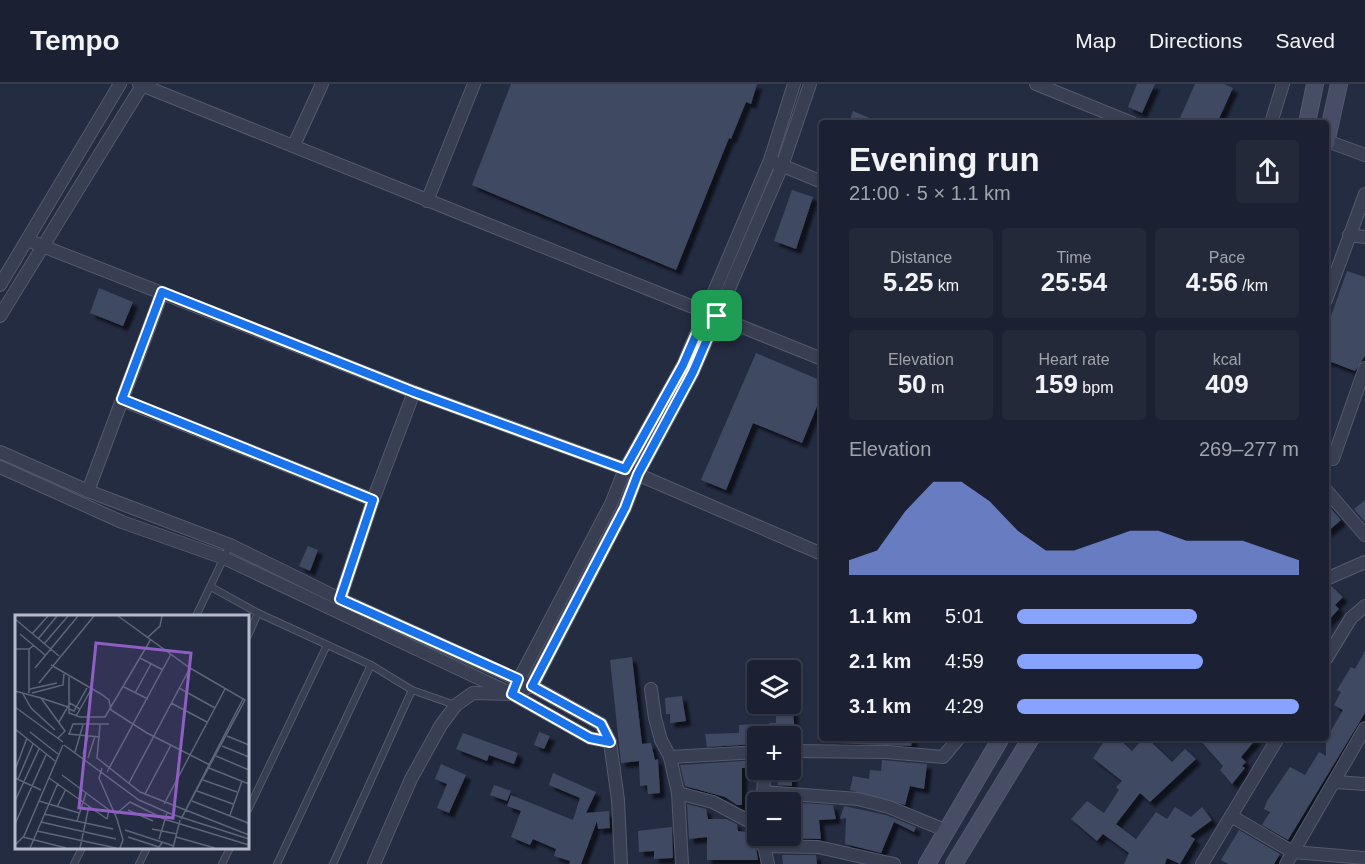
<!DOCTYPE html>
<meta charset="utf-8">
<style>
:root{--surface:#1b2132;--page:#24293a;--text:#f1f3f6;--muted:#a0a3ac;--line:#393e4d;--accent:#88a3fe}
body{margin:0;font-family:Helvetica,sans-serif;background:var(--page);color:var(--text);height:100vh;display:flex;flex-direction:column;font-size:22px;white-space:nowrap}
*{box-sizing:border-box;margin:0}
p{font-size:20px;color:var(--muted)}
.icon{flex:none;width:33px;height:33px;fill:none;stroke:currentColor;stroke-width:2;stroke-linecap:round;stroke-linejoin:round}
.map{position:relative;flex:1;overflow:hidden}
.details{position:absolute;left:819px;top:36px;width:510px;height:621px;display:flex;flex-direction:column;background:var(--surface);border-radius:6px;box-shadow:0 2px 4px #0004,0 0 0 2px var(--line)}
.details>*{flex:none}
.tools{position:absolute;left:747px;top:576px;display:grid;gap:12px}
.tools a{display:grid;place-items:center;width:54px;height:54px;border-radius:6px;background:var(--surface);box-shadow:0 2px 4px #0004,0 0 0 2px var(--line);font-size:30px}
.pin{position:absolute;display:grid;place-items:center;width:51px;height:51px;color:#fff;margin:-26px;border-radius:12px;box-shadow:0 3px 9px #0006}
.round{display:grid;place-items:center;flex:none;width:63px;height:63px;border-radius:6px;background:var(--page)}
.summary{display:flex;align-items:center;justify-content:space-between;height:102px;padding:0 30px}
h1{font-size:33px;font-weight:800;line-height:45px}
.figures{display:grid;grid-template-columns:repeat(3,1fr);gap:9px;height:102px;padding:6px 30px}
.figures div{display:grid;align-content:center;border-radius:6px;background:var(--page);text-align:center}
.figures b{font-size:26px;font-weight:800}
.figures small{font-size:16px;font-weight:400}
.figures p{font-size:16px}
.chart{height:168px;padding:12px 30px}
.chart p{display:flex;justify-content:space-between}
.chart svg{width:100%;height:108px;margin-top:6px;fill:var(--accent);opacity:.7}
ul{padding:0 30px;list-style:none;font-size:20px}
li{display:grid;grid-template-columns:96px 72px 1fr;align-items:center;height:45px}
li i{height:15px;border-radius:8px;background:var(--accent)}
header{display:flex;align-items:center;gap:36px;box-sizing:border-box;height:84px;padding:0 30px;background:var(--surface);border-bottom:2px solid var(--line)}
header strong{font-size:28px}
nav{display:flex;gap:33px;margin-inline-start:auto;font-size:21px}
.map>svg:first-child{display:block}
</style>
<header>
<strong>Tempo</strong>
<nav><a>Map</a><a>Directions</a><a>Saved</a></nav>
</header>
<div class="map">
<svg width="1365" height="780" viewBox="0 0 1365 780">
<defs>
<filter id="shadow"><feDropShadow dx="5" dy="5" stdDeviation="1.5" flood-color="#0009"/></filter>
</defs>
<rect width="100%" height="100%" fill="#242c42"/>
<!-- building -->
<g fill="#404962" filter="url(#shadow)">
<path d="M511,0H757L751,20L746,18L731,55L729,54L676,186L472,101Z"/>
<path d="M1137,0H1155L1142,29L1128,23Z"/>
<path d="M1195,0H1224L1233,4L1217,39H1192L1180,34Z"/>
<path d="M853,27L881,39H849Z"/>
<path d="M792,106L813,113L796,165L774,157Z"/>
<path d="M1347,187L1365,193V272L1355,287L1326,276V246Z"/>
<path d="M99,204L133,218L123,242L90,229Z"/>
<path d="M756,269L822,297V310L802,359L753,339L726,406L701,396Z"/>
<path d="M1365,416V438L1354,425Z"/>
<path d="M1326,419L1341,436L1326,449Z"/>
<path d="M308,462L318,466L310,487L299,482Z"/>
<path d="M1331,502L1343,513L1335,521L1339,525L1326,539V503Z"/>
<path d="M1365,567V629L1288,756L1262,741L1270,728L1264,725L1267,717L1290,683L1305,691L1319,668L1326,672V655L1343,626L1334,621L1341,608L1337,606L1351,583L1355,585Z"/>
<path d="M632,573L642,660L651,659L655,676L658,675L660,709L648,710L647,701L640,702L639,677L621,679L610,576Z"/>
<path d="M682,612L686,637L670,639V630H666L665,614Z"/>
<path d="M776,625L793,627L795,652H772L769,639H776Z"/>
<path d="M758,640V660L707,663L705,650L739,649V641Z"/>
<path d="M539,648L550,652L544,665L534,661Z"/>
<path d="M463,649L518,669L514,680L489,671L487,677L456,665Z"/>
<path d="M833,654H913L911,662L833,659Z"/>
<path d="M1106,654H1118L1132,667L1144,654H1147L1172,678L1185,665L1196,675L1150,718L1140,709L1116,740L1136,755L1156,728L1167,735L1175,723L1191,733L1202,723L1212,736L1190,752L1195,755L1180,780L1167,774L1165,780H1124L1129,769L1103,750L1097,757L1071,735L1087,717L1104,729L1119,706L1116,703L1122,697L1093,674Z"/>
<path d="M1198,654H1257L1241,673L1246,678L1242,682L1245,684L1232,700L1220,686L1223,682Z"/>
<path d="M758,676L757,683L742,684V721H737L725,713L685,702L680,681Z"/>
<path d="M882,676L927,680L924,705L910,702L905,721L850,706L853,692L869,695L870,686L881,687Z"/>
<path d="M441,680L466,691L449,729L437,724L447,700L435,695Z"/>
<path d="M778,686H792V702L778,701Z"/>
<path d="M553,689L596,708L586,729L609,727L610,744L598,745L597,737L581,780H569L570,777L554,772L556,765L533,755L530,761L511,753L521,727L507,722L511,711L573,736L580,714L549,701Z"/>
<path d="M494,701L511,707L507,717L490,711Z"/>
<path d="M784,718L833,721L836,735L819,736L821,755L780,754L779,752H790V718Z"/>
<path d="M687,720L706,725L708,735H726L737,740L738,747L754,749L758,776H707V753L689,755Z"/>
<path d="M844,722L886,731L916,743L914,748L894,738L881,769L845,760L846,734L840,735Z"/>
<path d="M672,743L673,774L654,775V767L639,768L638,747Z"/>
<path d="M1239,746L1280,770L1274,780H1228L1221,776Z"/>
<path d="M782,771H816L817,780H783Z"/>
</g>
<g fill="none" stroke-linecap="round" stroke-linejoin="round">
<defs>
<g id="service">
<path d="M211,503L258,529L371,581L412,606L455,621"/>
<path d="M196,532L230,461"/>
<path d="M248,552L258,529"/>
<path d="M248,726L327,561"/>
<path d="M74,780L82,764"/>
<path d="M139,780L147,764"/>
<path d="M222,780L230,764"/>
<path d="M277,780L371,581"/>
<path d="M333,780L412,606"/>
</g>
<g id="minor">
<path d="M139,0L822,275"/>
<path d="M1036,0L1132,39"/>
<path d="M1271,39L1283,0"/>
<path d="M1327,57L1365,71"/>
<path d="M294,61L322,0"/>
<path d="M776,79L822,98"/>
<path d="M427,117L474,0"/>
<path d="M1349,151L1365,153"/>
<path d="M27,156L414,308L625,385L822,470"/>
<path d="M0,201L120,0"/>
<path d="M1326,216L1365,110"/>
<path d="M0,232L143,0"/>
<path d="M122,316L373,416"/>
<path d="M0,368L88,407L230,461L340,515L532,602L601,640L610,658L618,716L621,780"/>
<path d="M1333,375L1365,284"/>
<path d="M0,383L122,438L224,474L512,610L590,654L610,658"/>
<path d="M1326,406L1365,451"/>
<path d="M88,407L162,209"/>
<path d="M1326,495L1365,478"/>
<path d="M340,515L373,416L414,308"/>
<path d="M1326,575L1351,534L1365,522"/>
<path d="M516,601L611,420L625,385L683,281L770,76L794,0"/>
<path d="M651,605L655,634L661,656L670,673L678,709L682,780"/>
<path d="M790,667L887,668L943,673L959,654"/>
<path d="M670,673L758,668"/>
<path d="M1335,698L1365,700"/>
<path d="M763,708L858,715L889,723L947,747"/>
<path d="M678,709L713,718L758,742"/>
<path d="M763,718L764,686"/>
<path d="M1231,732L1293,768L1365,774"/>
<path d="M762,752L768,780"/>
<path d="M763,762L818,763L894,780"/>
<path d="M374,780L411,695L441,641L456,621L473,609L512,610L532,602L625,424L638,390L693,288L782,82L810,0"/>
<path d="M1202,780L1278,654"/>
<path d="M1286,780L1365,644"/>
</g>
<g id="secondary">
<path d="M1307,39L1315,0"/>
<path d="M1326,59L1339,0"/>
<path d="M927,780L1001,654"/>
<path d="M954,780L1031,654"/>
</g>
</defs>
<!-- service casing -->
<use href="#service" stroke="#535a6c" stroke-width="8"/>
<!-- minor casing -->
<use href="#minor" stroke="#535a6c" stroke-width="14"/>
<!-- secondary casing -->
<use href="#secondary" stroke="#535a6c" stroke-width="18"/>
<!-- service -->
<use href="#service" stroke="#393f52" stroke-width="6"/>
<!-- minor -->
<use href="#minor" stroke="#393f52" stroke-width="12"/>
<!-- secondary -->
<use href="#secondary" stroke="#464d65" stroke-width="16"/>
</g>
<g fill="none" stroke-linecap="round" stroke-linejoin="round">
<defs>
<path id="route" d="M162,208L414,308L625,385L683,281L706,228L717,232L693,288L638,390L625,424L532,602L601,640L610,658L590,654L512,610L518,595L340,515L373,416L122,315Z"/>
</defs>
<!-- route casing -->
<use href="#route" stroke="#fff" stroke-width="12"/>
<!-- route -->
<use href="#route" stroke="#1a73e8" stroke-width="8"/>
</g>
<!-- overview -->
<g transform="translate(15 531)">
<rect width="234" height="234" fill="#242c42"/>
<path fill="none" stroke="#5e6579" stroke-width="1.5" d="M103,1L175,53L230,85L166,204L228,84M0,4L44,41M5,19L30,40M17,19L33,1M133,22L145,11L147,1M23,24L42,1M29,29L53,1M0,34H14L19,30M125,43L148,55M36,50L86,79L94,85L96,95L132,118L195,150M20,53L63,1M54,62V98L65,102H90L136,24M24,68L79,1M109,72L133,84M164,73L200,93M15,74L42,68M0,76L26,83L50,116L43,123M7,77L16,93L40,115M14,78V34M17,78L48,70L49,59M120,78L136,49M26,83L53,92M156,88L192,107M0,92L48,127M54,94L59,96L72,73M61,101L77,73M44,107L55,88L65,94M85,110L82,143L125,177L234,220M0,114L40,146M15,117L43,139M53,119L85,122M54,119L58,109H94M212,121L234,130M49,130L124,185L156,199L234,224M207,131L234,142M60,137L68,110M68,139L73,121M201,141L234,155M73,143L80,121M87,153L84,163L102,204L108,225L105,233M194,153L234,169M0,155L12,123M92,157L156,39M47,160L94,195L92,204M0,163L26,175M34,163L92,204M3,164L18,129M188,165L222,177M114,168L175,53M182,176L218,189M130,179L156,130M0,186L24,134M24,186L64,198M177,186L233,208M149,189L210,74M42,192L51,174M113,195L138,206M29,199L98,214M101,199L115,187L149,204L234,230M215,200L227,166M62,206L71,178M26,207L101,224M0,209L31,140M137,214L162,219M110,215L159,231M22,216L101,233M8,222L51,233M113,222L144,232L147,228M161,222L200,233M144,224L152,198M0,230L9,221L48,130M15,233L43,168M65,233L74,191M158,233L165,205"/>
<path fill="#8f5ec4" fill-opacity="0.15" stroke="#8f5ec4" stroke-width="3" d="M81,28L176,38L158,203L64,193Z"/>
<rect width="234" height="234" fill="none" stroke="#b5bbcc" stroke-width="3"/>
</g>
</svg>
<div class="tools">
<a><svg class="icon" aria-label="layers" viewBox="0 0 24 24"><path d="M12 4l9 5-9 5-9-5zM3 14l9 5 9-5"/></svg></a>
<a>+</a>
<a>−</a>
</div>
<div class="pin" style="left:717px;top:232px;background:#1e9e55"><svg class="icon" aria-label="arrive" viewBox="0 0 24 24"><path d="M6 21V4h12l-3 4 3 4H6"/></svg></div>
<section class="details">
<div class="summary"><div><h1>Evening run</h1><p>21:00 · 5 × 1.1 km</p></div><a class="round"><svg class="icon" aria-label="share" viewBox="0 0 24 24"><path d="M12 15V3M7 8l5-5 5 5M5 13v7h14v-7"/></svg></a></div>
<div class="figures">
<div><p>Distance</p><b>5.25<small> km</small></b></div>
<div><p>Time</p><b>25:54</b></div>
<div><p>Pace</p><b>4:56<small> /km</small></b></div>
</div>
<div class="figures">
<div><p>Elevation</p><b>50<small> m</small></b></div>
<div><p>Heart rate</p><b>159<small> bpm</small></b></div>
<div><p>kcal</p><b>409</b></div>
</div>
<div class="chart"><p><span>Elevation</span>269–277 m</p>
<svg viewBox="0 0 160 44" preserveAspectRatio="none"><path d="M0 44V38L10 34L20 18L30 6L40 6L50 14L60 26L70 34L80 34L90 30L100 26L110 26L120 30L130 30L140 30L150 34L160 38V44z"/></svg>
</div>
<ul>
<li><b>1.1 km</b>5:01<i style="width:64%"></i></li>
<li><b>2.1 km</b>4:59<i style="width:66%"></i></li>
<li><b>3.1 km</b>4:29<i style="width:100%"></i></li>
</ul>
</section>
</div>
